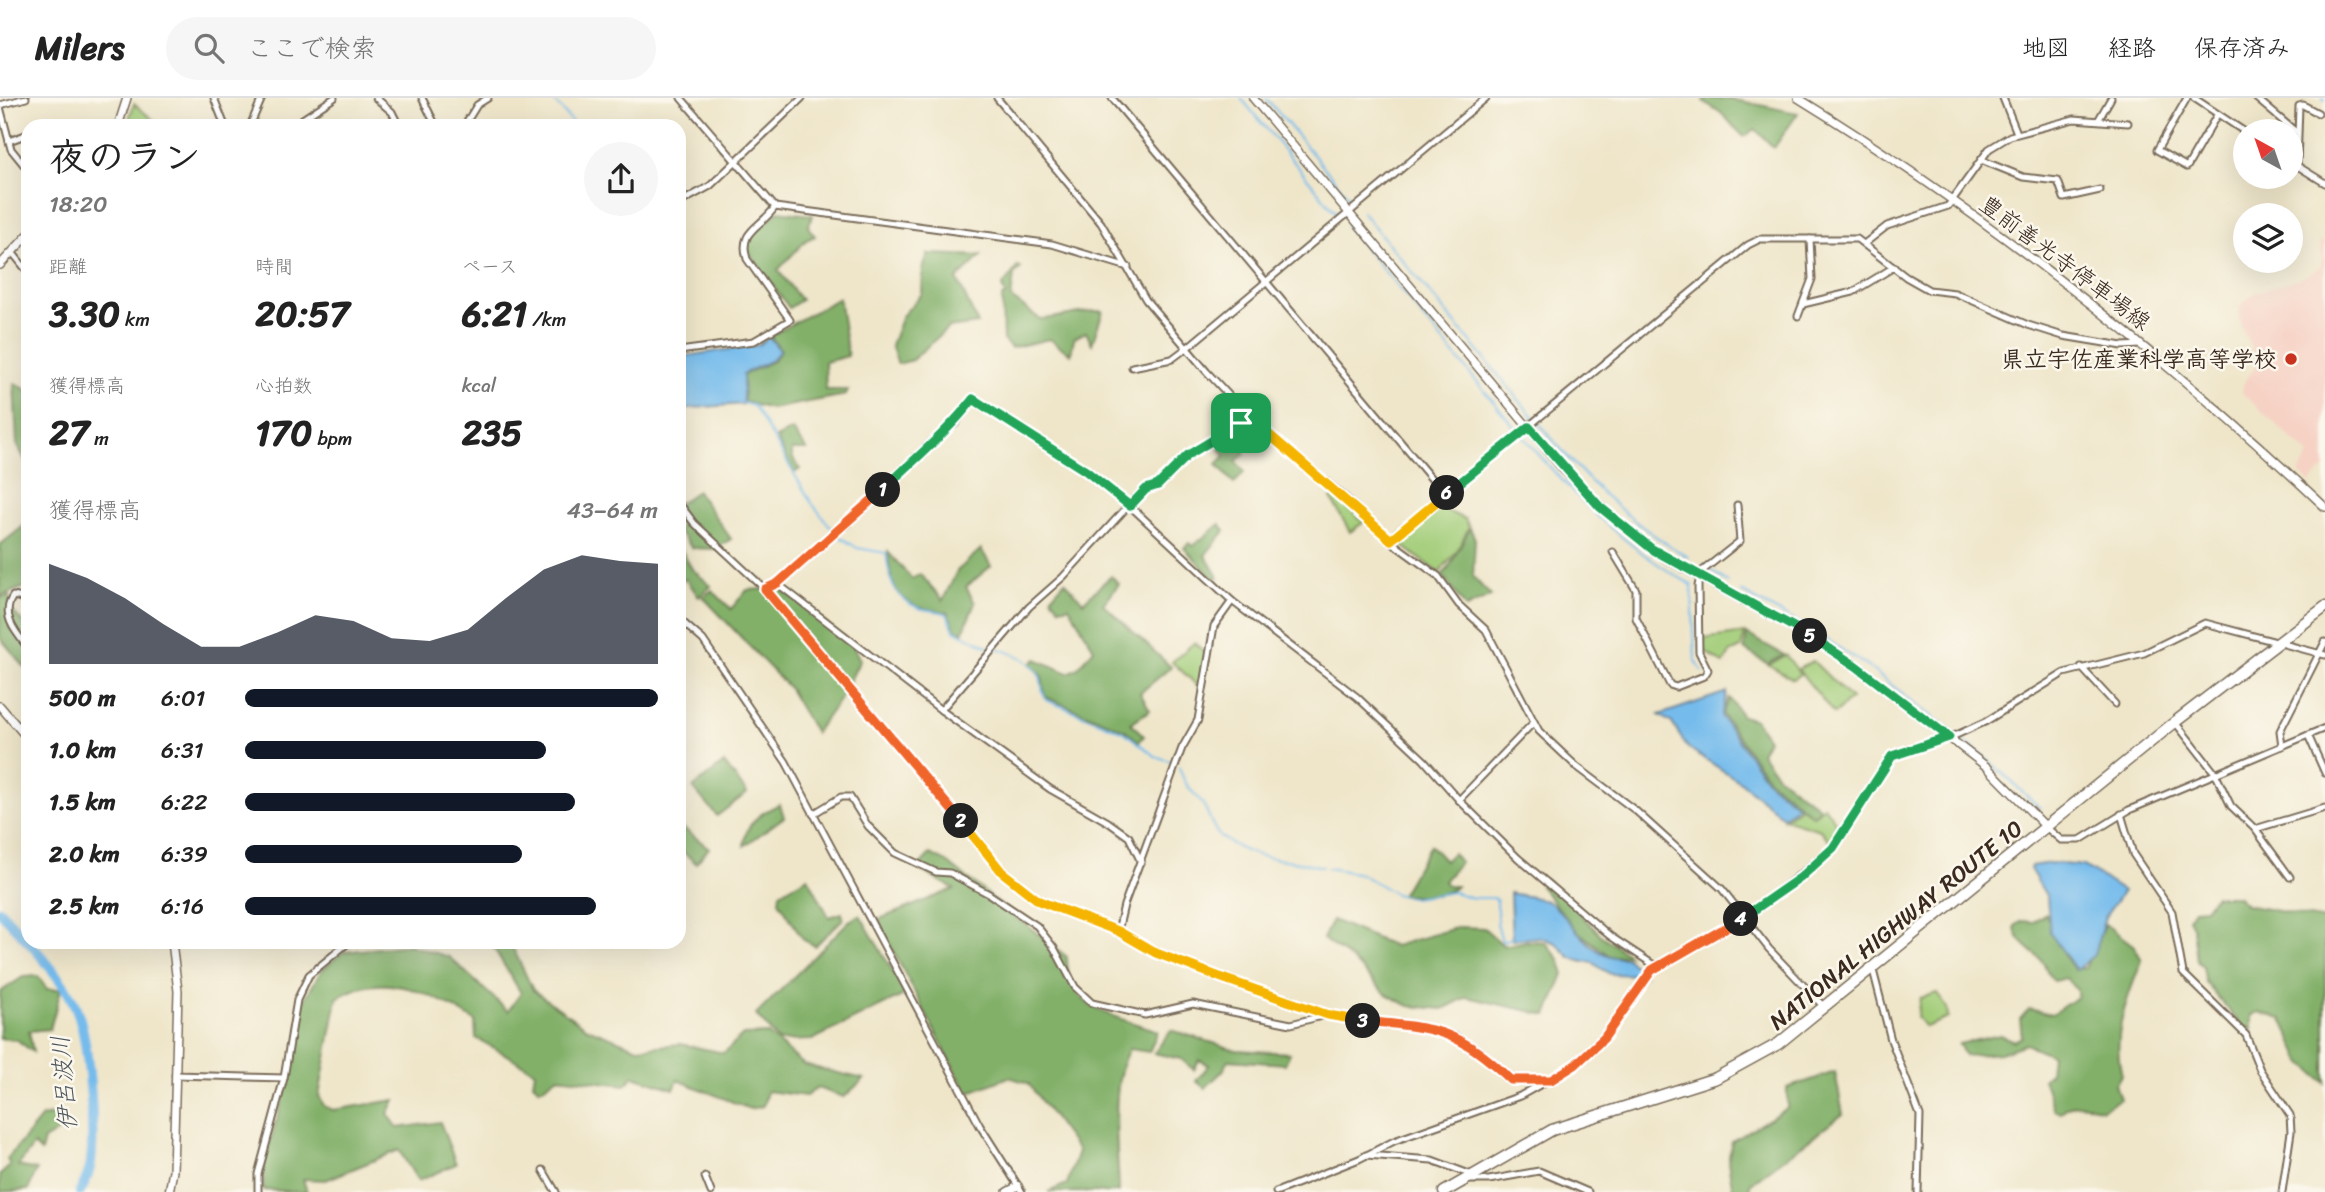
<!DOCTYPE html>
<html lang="ja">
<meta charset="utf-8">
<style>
:root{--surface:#fff;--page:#f6f6f6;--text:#222;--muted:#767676;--line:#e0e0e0;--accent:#111827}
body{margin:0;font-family:Sriracha,"Klee One",sans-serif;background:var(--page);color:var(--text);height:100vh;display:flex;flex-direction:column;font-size:26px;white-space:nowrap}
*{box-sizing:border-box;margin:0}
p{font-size:23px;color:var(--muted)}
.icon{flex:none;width:38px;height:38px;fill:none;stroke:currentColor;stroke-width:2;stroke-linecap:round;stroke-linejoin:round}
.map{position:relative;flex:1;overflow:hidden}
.panel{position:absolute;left:21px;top:21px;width:665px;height:830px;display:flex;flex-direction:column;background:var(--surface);border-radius:21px;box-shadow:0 7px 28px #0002}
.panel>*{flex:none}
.needle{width:46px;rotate:320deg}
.controls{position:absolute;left:2233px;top:21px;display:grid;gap:14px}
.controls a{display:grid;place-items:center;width:70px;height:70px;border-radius:50%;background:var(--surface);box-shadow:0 7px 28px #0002;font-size:35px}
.pin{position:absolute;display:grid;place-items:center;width:60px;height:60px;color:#fff;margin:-30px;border-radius:14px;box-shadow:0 4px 10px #0006}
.km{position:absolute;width:35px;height:35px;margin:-18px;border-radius:50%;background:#222;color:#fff;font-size:19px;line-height:35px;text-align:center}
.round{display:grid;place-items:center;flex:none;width:74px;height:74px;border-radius:37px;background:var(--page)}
.overview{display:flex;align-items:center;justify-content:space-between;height:119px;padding:0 28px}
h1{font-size:38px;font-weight:700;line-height:52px}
.metrics{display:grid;grid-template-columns:repeat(3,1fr);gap:10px;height:119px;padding:7px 28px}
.metrics div{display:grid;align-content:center}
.metrics b{font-size:35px;font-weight:700}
.metrics small{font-size:19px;font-weight:400}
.metrics p{font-size:19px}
.chart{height:196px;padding:14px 28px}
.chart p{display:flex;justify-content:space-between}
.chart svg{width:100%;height:126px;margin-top:7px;fill:var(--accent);opacity:.7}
ul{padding:0 28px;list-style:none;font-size:23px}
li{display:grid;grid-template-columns:112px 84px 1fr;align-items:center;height:52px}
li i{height:18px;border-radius:9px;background:var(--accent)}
header{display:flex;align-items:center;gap:42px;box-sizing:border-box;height:98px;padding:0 35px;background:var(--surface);border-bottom:2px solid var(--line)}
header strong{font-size:33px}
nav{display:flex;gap:38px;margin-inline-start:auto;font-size:24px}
.search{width:490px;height:63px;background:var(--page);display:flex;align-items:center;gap:18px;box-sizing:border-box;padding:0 24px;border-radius:38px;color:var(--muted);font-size:26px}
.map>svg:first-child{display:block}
</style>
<header>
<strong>Milers</strong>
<div class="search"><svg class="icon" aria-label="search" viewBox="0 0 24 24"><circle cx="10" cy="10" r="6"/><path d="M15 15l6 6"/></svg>ここで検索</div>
<nav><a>地図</a><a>経路</a><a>保存済み</a></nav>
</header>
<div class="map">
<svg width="2325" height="1094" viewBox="0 0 2325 1094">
<rect width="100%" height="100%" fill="#fbf7ec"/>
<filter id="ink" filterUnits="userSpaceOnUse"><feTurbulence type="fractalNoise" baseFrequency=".0143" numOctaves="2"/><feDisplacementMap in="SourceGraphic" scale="14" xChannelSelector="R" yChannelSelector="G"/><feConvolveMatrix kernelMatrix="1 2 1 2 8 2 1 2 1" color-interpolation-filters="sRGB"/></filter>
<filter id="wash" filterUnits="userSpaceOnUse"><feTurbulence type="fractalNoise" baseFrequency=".00686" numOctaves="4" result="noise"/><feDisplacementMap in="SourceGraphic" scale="28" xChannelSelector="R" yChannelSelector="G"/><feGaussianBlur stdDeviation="1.57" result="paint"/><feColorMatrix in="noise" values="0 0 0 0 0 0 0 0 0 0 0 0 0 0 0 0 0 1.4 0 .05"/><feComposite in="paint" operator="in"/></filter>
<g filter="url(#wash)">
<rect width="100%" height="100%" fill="#efe6ca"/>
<!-- built -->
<path fill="#f6d2c5" d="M2321,143H2325V369L2310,385L2299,375L2309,357L2242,295L2243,286L2258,264L2241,228L2239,215L2244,204L2257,194L2303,179L2321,168Z"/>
<!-- green -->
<g fill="#a3cd79" stroke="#6f7c4c" stroke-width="2">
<path d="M134,6L161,28H127Z"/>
<path d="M1334,398L1364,424L1350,434L1331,400Z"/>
<path d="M1434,408L1465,421L1469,429L1457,453L1439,475L1395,442Z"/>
<path d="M1745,535L1741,550L1730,555L1723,566L1702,551V541Z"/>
<path d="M1195,544L1206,557L1200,590L1172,564Z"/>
<path d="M1786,557L1800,576L1793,581L1769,567Z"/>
<path d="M1813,563L1851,601L1834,616L1798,571Z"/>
<path d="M1824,708L1835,723L1839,738L1832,745L1820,732L1784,721L1801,709L1814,718Z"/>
<path d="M1937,895L1947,910L1948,920L1925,929L1917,919L1920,900Z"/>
</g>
<!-- forest -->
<g fill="#82b069" stroke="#5e6d44" stroke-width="2">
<path d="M1705,0C1737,0 1766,9 1798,15L1774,50L1755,31L1744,39L1721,15L1703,3Z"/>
<path d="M778,113L813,117L808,129L815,138L806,142L778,172L801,202L789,210L748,153V141Z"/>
<path d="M928,156L981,158L957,181L978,226L948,230L912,262L898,266L891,247L902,218L922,196L923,171Z"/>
<path d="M1018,168L1021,170L1014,177L1011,200L1040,221C1062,220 1082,212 1103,213L1092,246L1086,234L1074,240L1071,256L1049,241L1011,250L1003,242L1002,199L1006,197L1002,189Z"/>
<path d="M839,200L848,258L825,264L826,292H848L846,297L771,311L744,304L743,277L773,263L781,252L770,238Z"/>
<path d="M14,285L27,292L28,297V368L17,346Z"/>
<path d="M792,332L807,352H792V359L800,371L794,375L776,340Z"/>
<path d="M1232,335L1245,356L1236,363L1244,374L1234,386L1217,366L1225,358L1217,345Z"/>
<path d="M697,393L731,441L715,451L692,450L679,434V405Z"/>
<path d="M28,418V488L0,498V447L25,427Z"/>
<path d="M1220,426L1225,433L1205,457L1218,479L1214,481L1184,450L1189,445L1193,448Z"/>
<path d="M1470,430L1475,441L1473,479L1491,498L1466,510L1442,477L1448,471Z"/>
<path d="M679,448L692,471L711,488L699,499L686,481L679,485Z"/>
<path d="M981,451L991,468L966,489L975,505L963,534L955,532L948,515C938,511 931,513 922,510C892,500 889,481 888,454L912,481L920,476L943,502L957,473Z"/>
<path d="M1111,478L1119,486L1103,506L1171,569L1140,595L1150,612L1131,625L1144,638L1139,644L1125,632L1045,599L1042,579L1031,566L1036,561L1068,575L1077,571L1094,551L1069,508L1060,510L1051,499L1065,483L1083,504Z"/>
<path d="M781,490L852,546L860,562L843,597L815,635L788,589L703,499L712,492L731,511L747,492Z"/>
<path d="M9,497L11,512L28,529V573L0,540V500Z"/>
<path d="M1747,536L1784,557L1768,566L1744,551Z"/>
<path d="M1729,600L1742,618L1755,622L1768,641L1761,655L1777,677L1820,710L1813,718L1769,682L1722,616Z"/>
<path d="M724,665L747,695L717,718L693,690Z"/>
<path d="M780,706L784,719L744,748C745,725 760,715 780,706Z"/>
<path d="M679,727L709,750L696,765L683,754L679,756Z"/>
<path d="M1430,747L1445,763L1453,755L1460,764L1444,783L1448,788H1456C1447,799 1415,799 1401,797Z"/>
<path d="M930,756L947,764L1067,859C1066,913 1116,918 1158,933L1149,954L1129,951C1109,986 1118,1053 1119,1094H1048L1067,1086L1078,1053L1028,985L1009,979L967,995L877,822L954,791L917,770Z"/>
<path d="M808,779L829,819L842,815L843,821L815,848L803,841L779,803L780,795Z"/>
<path d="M1545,781L1602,838L1629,857L1611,859L1577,833L1540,788Z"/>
<path d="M2215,798H2237L2246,807L2325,822V985L2302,964L2282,921L2259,914L2252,917V932L2242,928L2206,885L2203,869L2197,863L2193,831L2188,820L2194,811L2205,810Z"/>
<path d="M2046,816L2064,857L2074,871L2085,870L2105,826L2134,848L2142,862C2127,901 2111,936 2122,977L2115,986L2120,1001L2102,1011C2088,1007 2072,1001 2061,1015L2054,1012L2043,981L2050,974L2052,957L2026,946L2000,955L1965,958L1959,946L2000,937L2014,943L2022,939L2020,921L2029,911L2052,916L2077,899V892L2066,880L2054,883C2047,877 2047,870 2042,863C2033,852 2015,844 2015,828L2022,823L2033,824Z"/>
<path d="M860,817L906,896L812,942L779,943L756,917L849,823Z"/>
<path d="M1332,822L1394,848L1459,829L1484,830L1504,848L1527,843L1545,844L1559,861L1564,876L1547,917L1467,899L1443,911L1409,908L1386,896L1352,862L1323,841Z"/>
<path d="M490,844H510L533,892L585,929L638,950L681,946L724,955L743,937L768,936L804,967L864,981L844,999L817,990L806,998L767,993L763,1008L750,1011L678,982L674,991L633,978L626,987L557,979L540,991L533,985L535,973L476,940L475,923C434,896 383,870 337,900L319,998L324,1008L333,1012L395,1002L388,1016L398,1030L440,1024L456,1066L418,1083L399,1052L326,1082L303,1081L307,1094L263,1092L264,1065L298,949L301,908L321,873L343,854L409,847L449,859L508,913L521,895Z"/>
<path d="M38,878L47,891H61L50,931L29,933L33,954L17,942L0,940V894L23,879Z"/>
<path d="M1171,932L1236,952L1290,955L1285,966L1228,962L1223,973L1205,990L1196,983L1209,967L1199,962L1194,972L1181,961L1154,955Z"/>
<path d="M1835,974L1843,1016L1750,1086L1749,1094H1733L1728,1064L1732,1043L1787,1010V990Z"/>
<path d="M62,1015L66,1029L44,1042L41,1054L34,1047L18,1068L37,1072L28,1092L0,1094V1077L10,1068L7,1061L42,1019Z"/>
</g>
<!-- water -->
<g fill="#75bbec" stroke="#587285" stroke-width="2">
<path d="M769,239L780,252L772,262L743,276V306L679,311V259L758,247Z"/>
<path d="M1727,594L1721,618L1768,684L1798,708L1783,719L1742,685L1687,649L1672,625L1659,617Z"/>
<path d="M2051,765L2084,768L2123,793L2105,819L2094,857L2076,872L2050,835L2047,799L2030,771L2031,768Z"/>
<path d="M1510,795C1522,798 1544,799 1553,807C1577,828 1591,862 1627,860L1644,877L1610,876L1593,865L1571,860L1556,845L1540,839L1512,842Z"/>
</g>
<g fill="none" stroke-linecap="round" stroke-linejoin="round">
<!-- stream -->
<g stroke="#75bbec" stroke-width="2">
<path d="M552,0L575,28"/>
<path d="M1241,0L1336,115"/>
<path d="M1266,0L1352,103"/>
<path d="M2323,0L2325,2"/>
<path d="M1362,114L1534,320"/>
<path d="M1346,127L1518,333"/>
<path d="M743,305L754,308L811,404L833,432"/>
<path d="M1538,324C1584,380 1624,422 1688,459"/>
<path d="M1522,337C1572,396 1623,449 1692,487L1695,563L1703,574"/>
<path d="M837,437L857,450L886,455C889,481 892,500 919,510C928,513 938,512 947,516L954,532L987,548"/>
<path d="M1710,472L1729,485"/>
<path d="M1741,494L1812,532L1867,568L1986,660L2040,710"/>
<path d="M997,550C1013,555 1033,562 1040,579C1043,588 1041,593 1046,602L1124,634L1155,658L1173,664"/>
<path d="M1179,669C1186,690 1190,690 1202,705C1209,714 1211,730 1220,738C1256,766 1285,758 1322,769"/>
<path d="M1328,770L1361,776L1395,796L1413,800L1453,794L1473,800H1494L1497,803V825L1502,843L1512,840"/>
</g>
<!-- river -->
<path stroke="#75bbec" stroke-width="10" d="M0,813C24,839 62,877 76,910C89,940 95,1030 91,1064C90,1075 85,1085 80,1094"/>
</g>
</g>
<g filter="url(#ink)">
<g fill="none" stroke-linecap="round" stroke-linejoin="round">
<defs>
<g id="street">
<path d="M214,0L225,28"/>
<path d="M376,0L392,14L399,28"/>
<path d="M422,0L436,28"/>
<path d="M681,0L775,109L1052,146L1128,169"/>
<path d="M997,0L1101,125L1146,202L1207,274L1249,319L1346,400L1398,449L1438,478L1459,507L1486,532L1539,633L1576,668L1636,713L1722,791L1769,851L1823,908"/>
<path d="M1112,0L1445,397"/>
<path d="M2003,0L2017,35"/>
<path d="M2187,0L2157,52L2187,69L2217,17"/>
<path d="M2194,0L2245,34"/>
<path d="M2256,0L2296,34"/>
<path d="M0,7L26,0"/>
<path d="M0,9L11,51L28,72"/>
<path d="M2099,21L2111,0"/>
<path d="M295,26L334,0"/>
<path d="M38,28L40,26"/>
<path d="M250,28L262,0"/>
<path d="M464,28L477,7L488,0"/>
<path d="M9,43L28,36"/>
<path d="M1981,62L2023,79L2058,83L2064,100L2100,92"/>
<path d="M2291,64L2325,85"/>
<path d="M2297,67L2299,8L2303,7L2318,15"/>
<path d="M679,105L710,88L802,0"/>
<path d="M1864,146L1887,128L1948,108L1989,51L2010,38L2074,21L2128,25"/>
<path d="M12,154L28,174"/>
<path d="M1803,206L1853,194L1894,169"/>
<path d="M1798,218L1812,181L1810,141"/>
<path d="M679,253L754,243L790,222L747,161C738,132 761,130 775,109"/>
<path d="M1132,269L1172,261L1188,249L1486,0"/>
<path d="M679,405L694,425L765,491L811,542L1002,774L1039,803L1118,833L1156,855L1225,881L1328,917L1431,931L1455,938L1478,952L1511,982H1549"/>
<path d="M1391,442L1748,147L1760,141H1857L1906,179L1929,192L1955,195L2028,227L2063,238L2123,248L2141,247"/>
<path d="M1613,454L1636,492V520L1670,587L1676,589L1704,578L1708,572L1699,554L1698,488L1701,474L1740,443L1737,407"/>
<path d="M778,486L941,612L1050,691L1108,724L1129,739L1141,764"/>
<path d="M765,491L778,486L865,410L932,343L955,326L973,301L1086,373L1130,408L1232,503L1357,599L1424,662L1459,702L1518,760L1610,838L1657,869"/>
<path d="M28,507L22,500L13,498C0,517 16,535 28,550"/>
<path d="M679,521L703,542L786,664L980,1028L1022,1094"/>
<path d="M2081,569L2115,606"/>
<path d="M941,612L1029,509L1063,479L1139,396L1159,387L1188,357L1249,319"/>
<path d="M2175,624L2215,675L2231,708L2255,731L2325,710"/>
<path d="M2308,637L2325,675"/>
<path d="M2282,648L2280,633L2325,544"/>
<path d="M1459,702L1533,625"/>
<path d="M813,716L841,699H850L868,728L895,755L936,774L950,775L989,796L1037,828L1054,850L1075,889L1092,905L1145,917L1193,906L1291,926L1326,917"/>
<path d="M2121,716L2133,756L2172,814L2183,875L2246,937L2260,972L2290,1017L2291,1034L2282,1094"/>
<path d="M2047,730L2061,742H2080L2129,712L2325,630"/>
<path d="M2255,731L2290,779"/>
<path d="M1118,833L1124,807L1182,650L1198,622L1214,528L1232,503"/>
<path d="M1873,872L1891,942L1920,1017L1918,1094"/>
<path d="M175,977L284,980"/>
<path d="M1366,1057L1432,1062L1472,1077"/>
<path d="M543,1072L556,1094"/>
<path d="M705,1079L711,1094"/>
<path d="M1468,1082H1489L1539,1073L1588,1094"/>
<path d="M258,1094V1076L284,980L297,902L309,877L349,844"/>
<path d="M1276,1094L1359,1061L1394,1043L1520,998L1575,967L1603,940L1652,872L1757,811L1833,750L1892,658L1954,638L1985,624L2064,575L2144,555L2205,525L2325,557"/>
</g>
<g id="secondary">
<path d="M1253,0L1563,371L1615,422L1665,460L1807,537L1856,568L1987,669L2047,730"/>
<path d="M1798,0C1988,117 2163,257 2325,409"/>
<path d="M118,28L127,0"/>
<path d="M0,167L28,137"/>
<path d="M0,608L28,641"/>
<path d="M169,1094L173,1073L178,893L172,844"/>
<path d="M1007,1094L1018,1088"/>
</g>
<path id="highway" d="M1444,1094L1552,1032L1716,980L1778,946L2175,624L2325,509"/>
</defs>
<!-- street casing -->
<use href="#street" stroke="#7a6c5a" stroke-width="9"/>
<!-- secondary casing -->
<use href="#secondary" stroke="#7a6c5a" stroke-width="10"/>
<!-- highway casing -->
<use href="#highway" stroke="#7a6c5a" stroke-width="13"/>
<!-- street -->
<use href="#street" stroke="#fff" stroke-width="5"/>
<!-- secondary -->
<use href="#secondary" stroke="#fff" stroke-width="7"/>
<!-- highway -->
<use href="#highway" stroke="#fff" stroke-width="10"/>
</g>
</g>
<g fill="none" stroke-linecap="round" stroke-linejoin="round" filter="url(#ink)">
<defs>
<path id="split-1" d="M883,392C914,361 947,335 973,301L1086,373L1130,408L1146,391L1158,387L1188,357L1241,325"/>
<path id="split-2" d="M883,392L778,485L765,491L961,723"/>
<path id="split-3" d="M961,723L1002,774L1039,803L1118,833L1156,855L1225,881L1328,917L1363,923"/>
<path id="split-4" d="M1363,923C1436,930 1456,930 1511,982H1551L1575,967L1604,940L1652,872L1741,821"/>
<path id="split-5" d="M1741,821L1800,780L1833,750L1892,658L1949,639L1856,568L1810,538"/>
<path id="split-6" d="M1447,395L1529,329L1600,409L1652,451L1810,538"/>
<path id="split-7" d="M1241,325L1249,319L1391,442L1447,395"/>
</defs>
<!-- split-1 casing -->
<use href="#split-1" stroke="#fff" stroke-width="14"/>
<!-- split-2 casing -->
<use href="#split-2" stroke="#fff" stroke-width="14"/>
<!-- split-3 casing -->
<use href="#split-3" stroke="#fff" stroke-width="14"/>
<!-- split-4 casing -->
<use href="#split-4" stroke="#fff" stroke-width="14"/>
<!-- split-5 casing -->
<use href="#split-5" stroke="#fff" stroke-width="14"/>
<!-- split-6 casing -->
<use href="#split-6" stroke="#fff" stroke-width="14"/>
<!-- split-7 casing -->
<use href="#split-7" stroke="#fff" stroke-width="14"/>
<!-- split-1 -->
<use href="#split-1" stroke="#22a559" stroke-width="9"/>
<!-- split-2 -->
<use href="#split-2" stroke="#f0652b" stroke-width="9"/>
<!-- split-3 -->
<use href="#split-3" stroke="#f5b400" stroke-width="9"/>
<!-- split-4 -->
<use href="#split-4" stroke="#f0652b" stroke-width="9"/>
<!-- split-5 -->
<use href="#split-5" stroke="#22a559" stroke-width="9"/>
<!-- split-6 -->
<use href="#split-6" stroke="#22a559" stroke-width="9"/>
<!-- split-7 -->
<use href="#split-7" stroke="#f5b400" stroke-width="9"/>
</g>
<!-- markers -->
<circle fill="#c8321e" stroke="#fbf7ec" stroke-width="2.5" cx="2291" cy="261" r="7"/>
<g text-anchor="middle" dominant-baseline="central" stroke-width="5" stroke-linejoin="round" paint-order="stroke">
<!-- street labels -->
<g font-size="23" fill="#3b2a1e" stroke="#fbf7ec">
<text transform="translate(2065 165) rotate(37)">豊前善光寺停車場線</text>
<text transform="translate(1896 827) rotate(-39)">NATIONAL HIGHWAY ROUTE 10</text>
</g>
<!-- poi labels -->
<g font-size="23" font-weight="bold" fill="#3b2a1e" stroke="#fbf7ec" text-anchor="end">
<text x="2277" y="261">県立宇佐産業科学高等学校</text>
</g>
<!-- water labels -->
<g font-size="24" font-style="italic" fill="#4c565c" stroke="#fbf7ec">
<text transform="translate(64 985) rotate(-95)">伊呂波川</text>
</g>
</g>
</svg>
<div class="controls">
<a><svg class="needle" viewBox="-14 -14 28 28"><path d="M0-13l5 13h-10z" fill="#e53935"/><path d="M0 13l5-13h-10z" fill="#767676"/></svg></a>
<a><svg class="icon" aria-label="layers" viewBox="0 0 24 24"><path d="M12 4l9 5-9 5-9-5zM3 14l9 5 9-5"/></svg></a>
</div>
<div class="pin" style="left:1241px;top:325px;background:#1e9e55"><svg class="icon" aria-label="arrive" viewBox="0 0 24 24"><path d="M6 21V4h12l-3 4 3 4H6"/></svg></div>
<b class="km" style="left:883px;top:392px">1</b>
<b class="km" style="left:961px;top:723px">2</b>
<b class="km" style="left:1363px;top:923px">3</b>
<b class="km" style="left:1741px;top:821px">4</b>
<b class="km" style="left:1810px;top:538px">5</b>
<b class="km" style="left:1447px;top:395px">6</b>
<section class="panel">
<div class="overview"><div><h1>夜のラン</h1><p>18:20</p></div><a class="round"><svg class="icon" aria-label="share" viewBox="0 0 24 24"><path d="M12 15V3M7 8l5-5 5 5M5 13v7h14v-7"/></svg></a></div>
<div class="metrics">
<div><p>距離</p><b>3.30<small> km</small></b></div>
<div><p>時間</p><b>20:57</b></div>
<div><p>ペース</p><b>6:21<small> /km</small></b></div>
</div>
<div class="metrics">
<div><p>獲得標高</p><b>27<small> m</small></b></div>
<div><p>心拍数</p><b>170<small> bpm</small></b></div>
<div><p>kcal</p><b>235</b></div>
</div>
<div class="chart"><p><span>獲得標高</span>43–64 m</p>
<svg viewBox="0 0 160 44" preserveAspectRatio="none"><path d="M0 44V9L10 14L20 21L30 30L40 38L50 38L60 33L70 27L80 29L90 35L100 36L110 32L120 21L130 11L140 6L150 8L160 9V44z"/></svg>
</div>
<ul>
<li><b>500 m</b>6:01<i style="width:100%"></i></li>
<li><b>1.0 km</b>6:31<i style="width:73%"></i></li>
<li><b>1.5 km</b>6:22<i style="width:80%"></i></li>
<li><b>2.0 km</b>6:39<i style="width:67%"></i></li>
<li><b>2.5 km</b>6:16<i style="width:85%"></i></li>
</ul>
</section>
</div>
